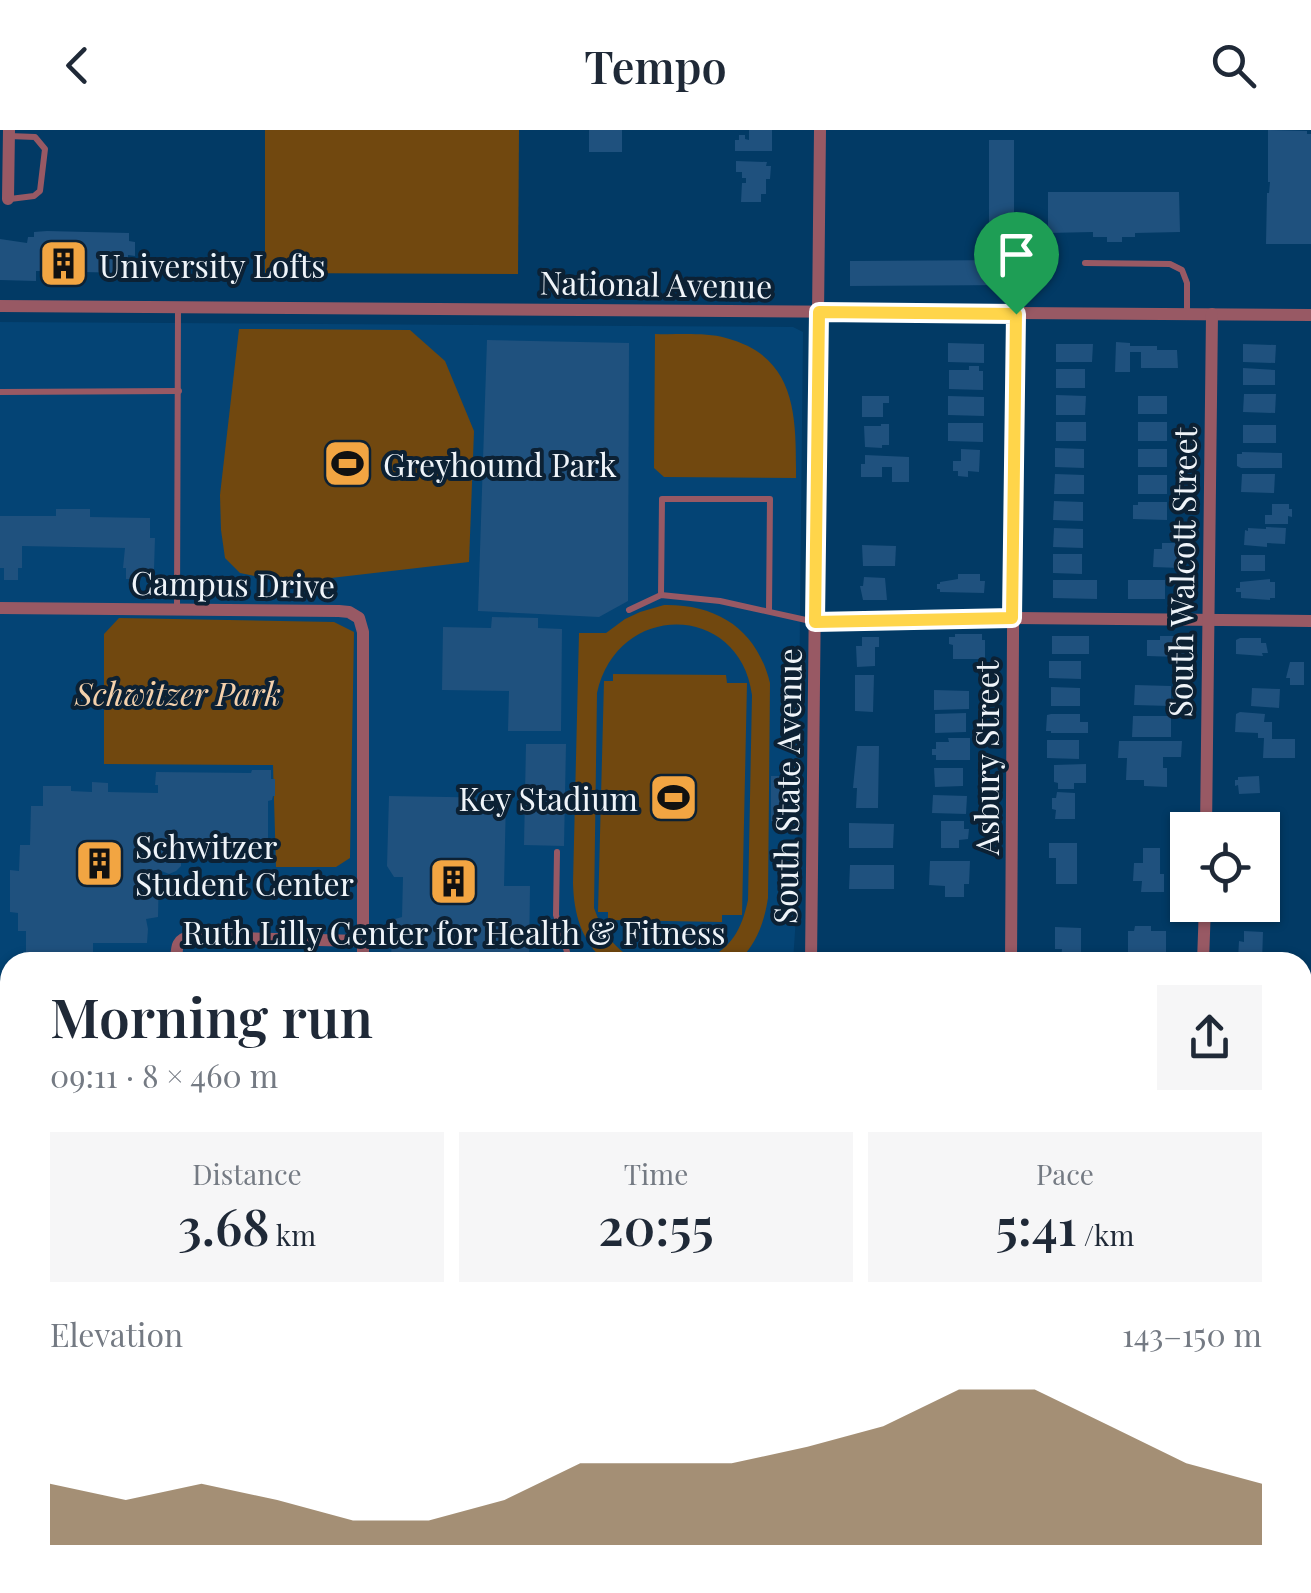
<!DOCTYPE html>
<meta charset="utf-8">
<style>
:root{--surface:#fff;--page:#f6f6f7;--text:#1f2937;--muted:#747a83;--accent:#7e613c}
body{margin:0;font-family:"Playfair Display",serif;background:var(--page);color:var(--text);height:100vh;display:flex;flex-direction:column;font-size:38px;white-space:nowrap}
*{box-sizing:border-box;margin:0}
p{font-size:32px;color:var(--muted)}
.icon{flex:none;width:55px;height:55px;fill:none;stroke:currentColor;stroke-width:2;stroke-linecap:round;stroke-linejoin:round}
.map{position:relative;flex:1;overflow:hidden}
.drawer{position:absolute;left:0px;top:822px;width:1312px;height:642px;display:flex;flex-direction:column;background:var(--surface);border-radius:30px 30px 0 0;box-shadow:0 2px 8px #0004}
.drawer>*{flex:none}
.buttons{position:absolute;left:1170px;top:682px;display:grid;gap:20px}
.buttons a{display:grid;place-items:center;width:110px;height:110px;border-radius:0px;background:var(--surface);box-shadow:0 2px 8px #0004;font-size:50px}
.pin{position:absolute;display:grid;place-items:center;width:85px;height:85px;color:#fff;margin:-102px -42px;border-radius:50% 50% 50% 0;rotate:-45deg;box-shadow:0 0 10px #0007}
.pin .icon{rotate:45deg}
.round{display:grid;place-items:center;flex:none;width:105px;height:105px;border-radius:0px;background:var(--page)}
.overview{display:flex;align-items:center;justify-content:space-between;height:170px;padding:0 50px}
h1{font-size:55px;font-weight:600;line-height:75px}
.stats{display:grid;grid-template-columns:repeat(3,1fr);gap:15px;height:170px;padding:10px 50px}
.stats div{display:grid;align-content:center;border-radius:0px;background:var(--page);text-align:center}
.stats b{font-size:50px;font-weight:600}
.stats small{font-size:28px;font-weight:400}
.stats p{font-size:28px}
.chart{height:280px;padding:20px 50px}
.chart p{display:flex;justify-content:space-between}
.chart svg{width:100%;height:180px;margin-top:10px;fill:var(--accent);opacity:.7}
header{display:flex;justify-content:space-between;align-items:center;height:130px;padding:0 50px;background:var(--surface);font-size:45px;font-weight:600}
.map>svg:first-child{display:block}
</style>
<header><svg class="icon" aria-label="back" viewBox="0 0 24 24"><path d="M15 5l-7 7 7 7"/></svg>Tempo<svg class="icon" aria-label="search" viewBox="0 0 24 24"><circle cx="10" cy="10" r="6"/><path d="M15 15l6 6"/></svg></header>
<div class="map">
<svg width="1311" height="1463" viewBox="0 0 1311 1463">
<rect width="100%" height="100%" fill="#023a65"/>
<!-- built -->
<g fill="#044475">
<path d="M0,192L793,197L803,202L797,772L793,832H10V1396H0Z"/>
<rect x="475" y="1455" width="313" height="8"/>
</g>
<!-- green -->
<g fill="#71480f">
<path d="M265,0H519L518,144L265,143Z"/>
<path d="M239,199L410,200L445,231L474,301L469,432L305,451L270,449L240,443L225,428L221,400L220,365Z"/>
<path d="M655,204C677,205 704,202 726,208C798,227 796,288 796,348L664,347L654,338Z"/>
<path d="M664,475C718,474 757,500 770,553L768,768C764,794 756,814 738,832H703C732,817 741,801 748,770L752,565C740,473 618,470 597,563L594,778C603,803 615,820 639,832H605C581,809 574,785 573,753L579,503H606L625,489L640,482Z"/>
<path d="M119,488L334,492L354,502L350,728L336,737H276L273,635L104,634V504Z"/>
<path d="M613,544L726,545L727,553H747L742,785H722V792L608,790V782H598L604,551H613Z"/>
</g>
<!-- building -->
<g fill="#1f517e">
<rect x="589" y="0" width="33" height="22"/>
<path d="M749,0H772V21H735V10H739V5H745V9L749,10Z"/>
<path d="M1268,0L1307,1V4H1311V114H1266L1267,63H1269L1270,52H1268Z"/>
<path d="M989,10H1014V121L989,120Z"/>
<path d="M736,31L767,32L766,36H771L770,49H766V64H761V72H741L742,53H746V48H742V42H736Z"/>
<path d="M1048,62H1179L1180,102L1135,103V107H1122V112H1107V107H1093V102L1048,103Z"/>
<path d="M47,101L129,103V111L135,112V126L128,125V143L36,141V151L0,150V109L27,113L28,107H34V102Z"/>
<path d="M1011,130V155L850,156V131Z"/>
<path d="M487,210L629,213L628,471L599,487L478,481Z"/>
<path d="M1116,212L1130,213V216H1157V220H1177L1178,238H1141V222H1130V242H1115Z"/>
<path d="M948,213L984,214V233L948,232Z"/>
<path d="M1056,214H1093L1092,232H1056Z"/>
<path d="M1243,214L1276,215L1275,233L1243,232Z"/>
<path d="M969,236H979V241H983V260L949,259V240H969Z"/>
<path d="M1243,238L1275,240V255H1243Z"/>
<rect x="1056" y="239" width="29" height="19"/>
<path d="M1244,264H1276L1275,283L1243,282Z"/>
<path d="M1056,265L1086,266L1085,285H1056Z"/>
<path d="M862,266H889V273H883V287H862Z"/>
<path d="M948,266L984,267V286L948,285Z"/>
<rect x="1138" y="266" width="29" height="18"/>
<rect x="1056" y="292" width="30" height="19"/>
<rect x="1138" y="292" width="29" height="19"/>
<path d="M948,293H983V312L948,311Z"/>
<path d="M881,294H889V315H882V318L865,317L864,296H881Z"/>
<rect x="1243" y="295" width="33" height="18"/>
<path d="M1055,318L1084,319V338L1055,337Z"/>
<path d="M961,319L980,320L979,342L968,341V347L958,346V341H953V331H961Z"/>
<rect x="1138" y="319" width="29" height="18"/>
<path d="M1242,322L1282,323V338H1241L1237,336V324H1242Z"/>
<path d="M865,325L909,327V352H892V337H882V347H861V334H865Z"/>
<path d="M1055,344L1084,345V364H1054Z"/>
<path d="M1242,344H1275L1274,363L1241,362Z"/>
<rect x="1138" y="345" width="29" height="19"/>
<path d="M1054,371L1083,372V391L1053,390Z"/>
<path d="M1138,372H1167V390L1133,389V375H1138Z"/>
<path d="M1272,374H1289V379H1292V387L1288,386V394H1265V385H1272Z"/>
<path d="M56,379H90V387L150,388V408H155L154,439H140V449H126V438H123L125,418L22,416V438H18V450H4V438H0V386H56Z"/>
<path d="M1266,397L1286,398L1285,414L1267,413V417L1244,415L1245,400L1248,401V398L1266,399Z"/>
<path d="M1054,398L1083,399V418L1053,417Z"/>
<path d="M1162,413H1181V438L1153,437L1154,419H1162Z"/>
<path d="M862,415L896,416L895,436H863Z"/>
<path d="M1053,424H1082V444L1053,443Z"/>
<rect x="1241" y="425" width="24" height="16"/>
<path d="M958,444H980V451H985L984,463L940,462V459H937V454H940V452L958,449Z"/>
<path d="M864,447L885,448L887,470H863L860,456H863Z"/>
<path d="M1270,449V452H1275V468H1270V470L1241,468V462H1236V458H1240V452Z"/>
<path d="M1053,450H1097V469L1053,468Z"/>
<rect x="1128" y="450" width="37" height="19"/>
<path d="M492,487L538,488V498L562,499L561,601H508L509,561L442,560L443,497L491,498Z"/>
<path d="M955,504H982V510H985V529H953V515L949,514V507H955Z"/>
<rect x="1052" y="506" width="37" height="18"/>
<path d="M1160,506H1179V510H1184V525H1179V527L1147,526V510H1160Z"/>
<path d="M862,507H879V517H875V536L857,537L856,516H862Z"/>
<path d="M1240,508H1261V513H1266L1268,523H1262L1263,526L1236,524V510Z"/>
<path d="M1049,531H1081V549L1049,548Z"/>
<path d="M1290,532H1304V555H1290V548H1286Z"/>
<path d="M855,545H874L873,582L855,581Z"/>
<path d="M1135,555L1171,556V570H1183L1182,582H1170V576L1134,575Z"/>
<path d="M1051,557L1080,558V576H1051Z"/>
<path d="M1252,558L1280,559L1279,578L1251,576Z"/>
<path d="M934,560L969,561V579L934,580Z"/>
<path d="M1240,582L1265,584L1264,592H1272V609H1295V628H1263L1264,608H1258V603L1235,602L1236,584Z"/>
<path d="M966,583V602L935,603V584Z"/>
<path d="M1051,584H1080V592H1088V603H1051V601H1046L1047,585Z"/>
<path d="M1133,586H1171V607H1132Z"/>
<path d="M948,608H970V630H936V625H932V619H936V612H949Z"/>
<path d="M1047,610H1079V629L1047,628Z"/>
<path d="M1119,611H1182L1181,627H1163V638H1167V657L1144,656V650H1126L1127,628H1118Z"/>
<path d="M526,614H566L564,716L524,715Z"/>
<path d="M857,616H879L878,678H856L857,658H853Z"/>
<path d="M1086,634V653H1074V659H1058V653L1054,652V635Z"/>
<path d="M934,638H963V656L935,657Z"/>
<path d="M252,640H271V649H275V666H273L272,670L268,671V711H264L263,722L254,721V725L181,724V736L176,741L169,744L159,740L158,787L146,789L148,799L147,813H93V827L84,828L26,825V801H18V783L10,782V740L19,741L20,715H30L31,676H43V656H71V661L92,662V652L108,653V662L158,663V655H155L156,642L251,643Z"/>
<rect x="771" y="646" width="22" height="45"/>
<path d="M1259,646L1260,663L1239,664L1238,655L1235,656V650H1238V647Z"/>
<path d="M1057,662L1075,663V689H1055L1056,680L1052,679V668H1056Z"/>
<path d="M933,665L967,666L966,684L932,683Z"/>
<path d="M389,666L506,668L504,756H530L529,831L391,832L392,794L395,789L402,787L403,747H394L387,736Z"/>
<path d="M1239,683H1270V706L1262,705V700H1232V686H1239Z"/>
<path d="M941,691H964V699H969L968,709L959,710V718H941Z"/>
<path d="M849,693L894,694L893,718H849Z"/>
<path d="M1049,713H1077V754H1056V728H1049Z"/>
<path d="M1143,718H1160V744H1164V762H1141L1142,751H1133L1134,733H1143Z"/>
<path d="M930,731H970L969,754H964V767H945V756L929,755Z"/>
<path d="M850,735H894V759H849Z"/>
<path d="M1135,796H1151V801H1166V826H1151V832H1134V826H1128V801H1134Z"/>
<path d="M1055,797L1081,798V828H1061L1062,819H1055Z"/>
<path d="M1244,801L1263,802L1262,832H1243V829H1238L1239,811L1244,812Z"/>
<path d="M1302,1453H1311V1463H1273V1455H1302Z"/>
<rect x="885" y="1455" width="44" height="8"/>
<rect x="1208" y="1455" width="55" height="8"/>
</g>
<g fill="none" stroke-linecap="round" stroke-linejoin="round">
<!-- service -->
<g stroke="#985964" stroke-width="6">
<path d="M9,6L35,7L45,19L40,61L34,66L10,69"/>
<path d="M1085,133L1170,134L1182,140L1187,153V184"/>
<path d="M0,262L179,261"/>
<path d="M661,465L662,369H770L769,481"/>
<path d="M177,479L178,178"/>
<path d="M629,480L661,465L720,471L815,492"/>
<path d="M557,722L556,785L570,832"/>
</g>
<!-- minor -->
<g stroke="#985964" stroke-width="12">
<path d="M8,69L9,0"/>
<path d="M0,176L1311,185"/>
<path d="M0,478L339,481L349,482L359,488L363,502V832"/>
<path d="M815,492L1012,488L1311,491"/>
<path d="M1206,700L1212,184"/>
<path d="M176,832C177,820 175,809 190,807L362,811"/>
<path d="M811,832L820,0"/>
<path d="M1011,832L1015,184"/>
<path d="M1203,832L1205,775"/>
<path d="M0,1290H10"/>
<path d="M457,1463V1455"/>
<path d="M806,1463V1455"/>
<path d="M1144,1463V1455"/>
</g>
<!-- secondary -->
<g stroke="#cc697d" stroke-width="18">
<path d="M0,1049L10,1050"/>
<path d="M0,1076H10"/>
<path d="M1302,1078H1311"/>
</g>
</g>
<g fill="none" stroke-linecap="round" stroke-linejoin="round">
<defs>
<path id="route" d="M819,182L1016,184L1012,488L815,492Z"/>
</defs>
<!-- route casing -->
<use href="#route" stroke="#fff" stroke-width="20"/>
<!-- route -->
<use href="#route" stroke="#ffd54a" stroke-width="12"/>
</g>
<!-- icons -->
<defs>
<symbol id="building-square" viewBox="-11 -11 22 22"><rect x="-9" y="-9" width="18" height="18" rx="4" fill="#f2a542" stroke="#0c2134"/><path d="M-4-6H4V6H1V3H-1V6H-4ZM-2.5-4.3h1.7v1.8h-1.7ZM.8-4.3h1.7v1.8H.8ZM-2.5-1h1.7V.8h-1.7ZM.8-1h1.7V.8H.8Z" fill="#111"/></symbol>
<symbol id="stadium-square" viewBox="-11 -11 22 22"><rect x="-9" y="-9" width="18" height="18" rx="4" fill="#f2a542" stroke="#0c2134"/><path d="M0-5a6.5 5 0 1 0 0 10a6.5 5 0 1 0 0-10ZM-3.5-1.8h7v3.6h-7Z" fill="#111"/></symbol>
</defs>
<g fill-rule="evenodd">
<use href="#building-square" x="36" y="106" width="55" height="55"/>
<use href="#stadium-square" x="320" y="306" width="55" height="55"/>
<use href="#stadium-square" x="646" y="640" width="55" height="55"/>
<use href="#building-square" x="72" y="706" width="55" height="55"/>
<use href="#building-square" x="426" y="724" width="55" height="55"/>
</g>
<g text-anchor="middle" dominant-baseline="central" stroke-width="8" stroke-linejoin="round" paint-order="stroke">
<!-- poi labels -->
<g font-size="32" fill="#eff4f9" stroke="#0c2134" text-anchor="start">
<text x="99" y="134">University Lofts</text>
<text x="383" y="333">Greyhound Park</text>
<text x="638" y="667" text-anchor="end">Key Stadium</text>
<text x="135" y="715">Schwitzer<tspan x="135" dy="37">Student Center</tspan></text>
<text x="454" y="801" text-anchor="middle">Ruth Lilly Center for Health &amp; Fitness</text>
</g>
<!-- street labels -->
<g font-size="32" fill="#eff4f9" stroke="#0c2134">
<text transform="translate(656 153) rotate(1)">National Avenue</text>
<text transform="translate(1181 442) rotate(-89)">South Walcott Street</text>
<text transform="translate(233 453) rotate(1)">Campus Drive</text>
<text transform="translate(985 628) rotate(-90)">Asbury Street</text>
<text transform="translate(786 656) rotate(-89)">South State Avenue</text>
</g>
<!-- park labels -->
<g font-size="32" font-style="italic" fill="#f4d1ac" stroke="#0c2134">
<text x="178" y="562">Schwitzer Park</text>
</g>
</g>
</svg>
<div class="buttons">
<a><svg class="icon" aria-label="locate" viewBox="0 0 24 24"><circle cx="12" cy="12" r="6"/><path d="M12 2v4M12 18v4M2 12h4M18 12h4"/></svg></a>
</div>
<div class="pin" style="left:1016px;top:184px;background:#1e9e55"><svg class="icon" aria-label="arrive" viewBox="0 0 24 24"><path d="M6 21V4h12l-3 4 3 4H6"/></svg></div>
<section class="drawer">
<div class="overview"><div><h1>Morning run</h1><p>09:11 · 8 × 460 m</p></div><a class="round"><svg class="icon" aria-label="share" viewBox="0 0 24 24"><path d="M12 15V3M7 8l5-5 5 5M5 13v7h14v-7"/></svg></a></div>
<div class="stats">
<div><p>Distance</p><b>3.68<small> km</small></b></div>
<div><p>Time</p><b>20:55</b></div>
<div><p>Pace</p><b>5:41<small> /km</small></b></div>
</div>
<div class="chart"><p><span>Elevation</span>143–150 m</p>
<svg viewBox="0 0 160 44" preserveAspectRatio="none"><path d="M0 44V29L10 33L20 29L30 33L40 38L50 38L60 33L70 24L80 24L90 24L100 20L110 15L120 6L130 6L140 15L150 24L160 29V44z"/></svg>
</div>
</section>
</div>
